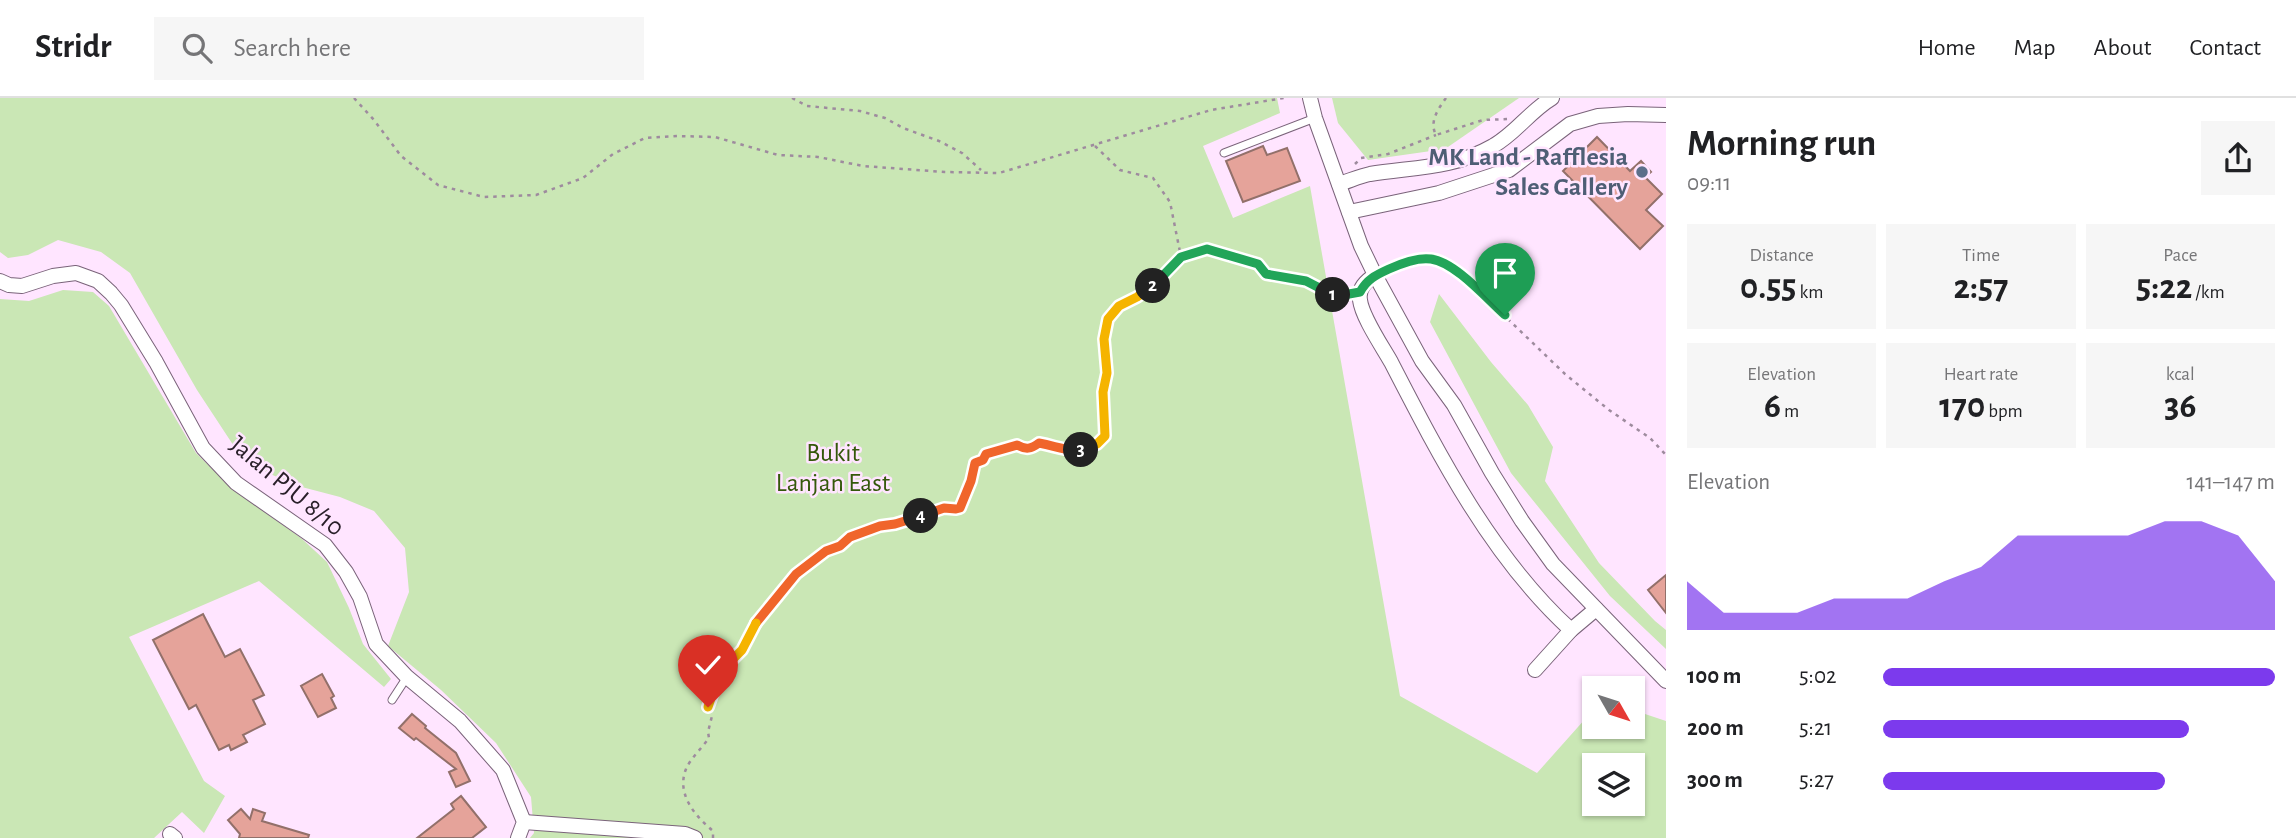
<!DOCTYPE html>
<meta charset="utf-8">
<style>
:root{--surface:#fff;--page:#f6f6f6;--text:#202124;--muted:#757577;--line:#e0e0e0;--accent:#7c3aed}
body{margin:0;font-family:"Alegreya Sans",sans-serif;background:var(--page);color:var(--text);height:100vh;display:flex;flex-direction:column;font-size:26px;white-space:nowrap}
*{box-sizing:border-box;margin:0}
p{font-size:23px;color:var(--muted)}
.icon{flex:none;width:38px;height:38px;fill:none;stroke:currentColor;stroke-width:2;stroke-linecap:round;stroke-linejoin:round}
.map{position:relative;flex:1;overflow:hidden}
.side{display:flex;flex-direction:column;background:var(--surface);width:630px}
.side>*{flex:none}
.needle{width:46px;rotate:129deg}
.tools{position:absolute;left:1582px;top:578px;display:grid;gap:14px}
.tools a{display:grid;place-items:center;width:63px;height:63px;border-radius:0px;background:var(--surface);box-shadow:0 2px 5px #0004;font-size:35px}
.pin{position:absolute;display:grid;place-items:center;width:60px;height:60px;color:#fff;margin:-72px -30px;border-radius:50% 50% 50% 0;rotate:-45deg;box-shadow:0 0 7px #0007}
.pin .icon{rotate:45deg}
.km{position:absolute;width:35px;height:35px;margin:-18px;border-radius:50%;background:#222;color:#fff;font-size:19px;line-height:35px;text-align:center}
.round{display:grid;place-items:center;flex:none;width:74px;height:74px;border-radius:0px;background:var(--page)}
.summary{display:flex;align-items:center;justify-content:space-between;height:119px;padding:0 21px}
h1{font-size:38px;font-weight:700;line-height:52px}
.stats{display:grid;grid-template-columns:repeat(3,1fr);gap:10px;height:119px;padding:7px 21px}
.stats div{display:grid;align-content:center;border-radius:0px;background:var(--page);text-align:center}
.stats b{font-size:35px;font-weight:700}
.stats small{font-size:19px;font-weight:400}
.stats p{font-size:19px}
.chart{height:196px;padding:14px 21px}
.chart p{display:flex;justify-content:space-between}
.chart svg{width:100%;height:126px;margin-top:7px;fill:var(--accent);opacity:.7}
ul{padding:0 21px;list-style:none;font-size:23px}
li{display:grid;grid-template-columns:112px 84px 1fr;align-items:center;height:52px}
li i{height:18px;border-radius:9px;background:var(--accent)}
header{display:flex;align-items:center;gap:42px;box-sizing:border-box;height:98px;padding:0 35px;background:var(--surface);border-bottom:2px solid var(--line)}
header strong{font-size:33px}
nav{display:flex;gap:38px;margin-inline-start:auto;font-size:24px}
.search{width:490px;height:63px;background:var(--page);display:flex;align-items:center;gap:18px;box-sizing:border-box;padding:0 24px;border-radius:0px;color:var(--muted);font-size:26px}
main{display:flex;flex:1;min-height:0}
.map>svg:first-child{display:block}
</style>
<header>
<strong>Stridr</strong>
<div class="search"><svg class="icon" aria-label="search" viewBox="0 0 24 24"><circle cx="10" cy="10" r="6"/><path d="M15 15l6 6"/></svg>Search here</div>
<nav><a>Home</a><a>Map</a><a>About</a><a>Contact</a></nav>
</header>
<main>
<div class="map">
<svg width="1666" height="740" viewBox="0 0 1666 740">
<rect width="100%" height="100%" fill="#ffe5ff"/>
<!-- green -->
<g fill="#cae7b5" fill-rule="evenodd">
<path d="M0,0H1277L1280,15L1203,48L1233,120L1310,88L1400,598L1537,675L1594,611V628H1633V612L1666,623V740H530L534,735L531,699L496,645L441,592L388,548L409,494L405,450L374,413L340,399L298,388L245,365L197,292L130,175L101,154L58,142L28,157L8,160L0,154ZM1594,667H1633V705H1594Z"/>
<path d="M1332,0H1519L1445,51L1368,62L1338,25Z"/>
<path d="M63,192L93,194L109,208L196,355L234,392L301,440L327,464L349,510L363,546L391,581L384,589L259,483L129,539L204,683L225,698L204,735L182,714L154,740H0V201L29,203Z"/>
<path d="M1439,196L1491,264L1528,307L1553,349L1545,383L1599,465L1655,523L1666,532V551L1610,498L1511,375L1430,224Z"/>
</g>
<!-- building -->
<g fill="#e5a39a" stroke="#92706a" stroke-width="2">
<path d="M1597,39L1630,73L1641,63L1651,74L1645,79L1662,96L1646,112L1663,128L1640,151L1563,73Z"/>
<path d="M1263,48L1267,57L1287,50L1300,83L1243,104L1226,63Z"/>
<path d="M1666,477V515L1648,492Z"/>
<path d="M203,516L225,559L240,551L264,597L253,602L265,626L243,637L247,644L231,652L229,647L219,652L196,607L189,611L153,542Z"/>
<path d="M322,576L334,598L331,600L336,610L318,619L301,588Z"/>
<path d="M412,616L426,628L425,630L456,655L470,683L456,689L449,674L456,671L416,640L414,642L399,630Z"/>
<path d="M461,698L486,729L472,740H417L454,711L451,706Z"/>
<path d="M241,711L250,721L253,711L265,715L262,723L309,737L308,740H239L240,736L228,722Z"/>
</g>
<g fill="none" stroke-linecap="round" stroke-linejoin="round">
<defs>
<g id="lane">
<path d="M1224,55L1315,20"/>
<path d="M392,602L407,579"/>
</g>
<g id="street">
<path d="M1310,0L1315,20L1361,148L1375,177L1422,263L1454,307L1492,375L1522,423L1553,466L1666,583"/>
<path d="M1339,86C1349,83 1360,78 1370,76C1413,69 1453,71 1493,48C1515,36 1530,13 1552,0"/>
<path d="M1349,114L1439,95L1509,72L1570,26L1598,18L1628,16L1666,17"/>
<path d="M1375,177C1366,183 1358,190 1360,202C1362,219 1382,248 1391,264C1440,359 1492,460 1571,532"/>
<path d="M0,183L9,187L22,188L53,178L76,175L98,183L111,195L121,207L156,264L203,350L236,385L325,447L346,474L360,499L376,546L407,579L460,623L503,672L524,724L518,740"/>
<path d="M1535,572L1571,532L1596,511"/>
<path d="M524,724L685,736L695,740"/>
<path d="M170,736L175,740"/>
</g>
</defs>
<!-- lane casing -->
<use href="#lane" stroke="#7a637a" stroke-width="9"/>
<!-- street casing -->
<use href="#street" stroke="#7a637a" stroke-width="16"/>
<!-- path -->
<g stroke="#9e8b9e" stroke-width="2.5" stroke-dasharray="3.5 5" stroke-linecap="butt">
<path d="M354,0L374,22L401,58L438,87L484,99L536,97L583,80L613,56L645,40L677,38L715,39L778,57L818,59L863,68L945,74L999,75L1211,12L1284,0"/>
<path d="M792,0L807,8L860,13L885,20L903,30L939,43L962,55L981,72"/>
<path d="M1446,0C1438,11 1429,24 1436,37L1483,22L1508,21"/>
<path d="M1095,48L1120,72L1153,80L1170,104L1181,159"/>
<path d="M1355,66L1361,60L1388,56L1436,37"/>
<path d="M1388,172L1408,162L1432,160L1458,173L1565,276L1609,312L1650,340L1666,357"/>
<path d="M713,740V733C695,718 676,696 686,671C690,661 702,650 709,640L708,634L712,618L708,609L715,589L732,562L742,553L761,518L803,470L826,453L840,448L850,439L880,428L895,426L944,410L956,411L960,410L971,383L975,365L983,362L986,357L1017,347C1026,352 1031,351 1039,345C1047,346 1054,351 1061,352C1077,356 1094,349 1105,338L1103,294L1106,275L1104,241L1108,221L1119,208L1137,199L1154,187L1181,159L1207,151L1219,154L1258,166L1266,176L1306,183L1328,196L1338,198L1346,197"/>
</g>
<!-- lane -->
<use href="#lane" stroke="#fff" stroke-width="7"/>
<!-- street -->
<use href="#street" stroke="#fff" stroke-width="14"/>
</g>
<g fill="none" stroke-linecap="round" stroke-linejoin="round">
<defs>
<path id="split-1" d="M1333,197L1338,198L1360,194C1367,181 1376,177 1389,171C1402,165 1417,159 1431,161C1455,164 1487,201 1505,217"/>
<path id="split-2" d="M1153,188L1181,159L1207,151L1258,166L1266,176L1306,183L1333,197"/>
<path id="split-3" d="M1081,352L1097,346L1105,338L1103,294L1107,275L1104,241L1108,221L1119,208L1137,199L1153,188"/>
<path id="split-4" d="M921,418L944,410L956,411L960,410L971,383L975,365L983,362L986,356L1017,347C1026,352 1031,351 1039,345C1057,348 1061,353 1081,352"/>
<path id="split-5" d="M756,525L796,476L826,453L840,448L850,439L880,428L895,426L921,418"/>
<path id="split-6" d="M708,609L715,589L732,562L742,552L756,525"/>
</defs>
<!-- split-1 casing -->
<use href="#split-1" stroke="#fff" stroke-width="14"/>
<!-- split-2 casing -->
<use href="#split-2" stroke="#fff" stroke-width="14"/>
<!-- split-3 casing -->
<use href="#split-3" stroke="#fff" stroke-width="14"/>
<!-- split-4 casing -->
<use href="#split-4" stroke="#fff" stroke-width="14"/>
<!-- split-5 casing -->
<use href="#split-5" stroke="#fff" stroke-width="14"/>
<!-- split-6 casing -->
<use href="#split-6" stroke="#fff" stroke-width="14"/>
<!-- split-1 -->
<use href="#split-1" stroke="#22a559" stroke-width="9"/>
<!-- split-2 -->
<use href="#split-2" stroke="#22a559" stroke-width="9"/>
<!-- split-3 -->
<use href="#split-3" stroke="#f5b400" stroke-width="9"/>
<!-- split-4 -->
<use href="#split-4" stroke="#f0652b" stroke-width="9"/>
<!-- split-5 -->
<use href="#split-5" stroke="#f0652b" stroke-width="9"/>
<!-- split-6 -->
<use href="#split-6" stroke="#f5b400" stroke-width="9"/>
</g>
<!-- markers -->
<circle fill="#5c6f8a" stroke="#ffe5ff" stroke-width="2.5" cx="1642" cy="74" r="7"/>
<g text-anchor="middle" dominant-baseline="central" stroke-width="5" stroke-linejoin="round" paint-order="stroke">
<!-- service labels -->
<g font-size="26" font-weight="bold" fill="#4e5e75" stroke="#ffe5ff" text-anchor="end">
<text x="1628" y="59">MK Land - Rafflesia<tspan x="1628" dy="30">Sales Gallery</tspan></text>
</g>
<!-- park labels -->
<g font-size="26" fill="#34580a" stroke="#ffe5ff">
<text x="833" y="355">Bukit<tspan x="833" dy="30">Lanjan East</tspan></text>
</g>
<!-- street labels -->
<g font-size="26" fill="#2a202a" stroke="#ffe5ff">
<text transform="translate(287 388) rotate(40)">Jalan PJU 8/10</text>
</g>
</g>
</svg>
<div class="tools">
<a><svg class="needle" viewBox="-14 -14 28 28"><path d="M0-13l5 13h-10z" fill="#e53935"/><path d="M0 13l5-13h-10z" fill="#757577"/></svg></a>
<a><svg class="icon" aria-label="layers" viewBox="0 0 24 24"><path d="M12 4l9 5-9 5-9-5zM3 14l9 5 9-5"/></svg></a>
</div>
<div class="pin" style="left:1505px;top:217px;background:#1e9e55"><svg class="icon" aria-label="arrive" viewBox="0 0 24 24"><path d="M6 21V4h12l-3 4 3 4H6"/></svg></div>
<div class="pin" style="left:708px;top:609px;background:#d93025"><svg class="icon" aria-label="check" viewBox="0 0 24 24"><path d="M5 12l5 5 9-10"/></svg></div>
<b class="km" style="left:1333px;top:197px">1</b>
<b class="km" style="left:1153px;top:188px">2</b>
<b class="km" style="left:1081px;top:352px">3</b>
<b class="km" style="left:921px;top:418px">4</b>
</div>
<section class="side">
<div class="summary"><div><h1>Morning run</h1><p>09:11</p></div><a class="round"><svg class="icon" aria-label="share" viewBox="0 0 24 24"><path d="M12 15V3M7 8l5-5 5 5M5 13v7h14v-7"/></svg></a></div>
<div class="stats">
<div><p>Distance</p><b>0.55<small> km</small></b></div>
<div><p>Time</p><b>2:57</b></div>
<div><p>Pace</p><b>5:22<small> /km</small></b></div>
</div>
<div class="stats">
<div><p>Elevation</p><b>6<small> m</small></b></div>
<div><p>Heart rate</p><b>170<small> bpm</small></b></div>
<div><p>kcal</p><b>36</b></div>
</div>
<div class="chart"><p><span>Elevation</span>141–147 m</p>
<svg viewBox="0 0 160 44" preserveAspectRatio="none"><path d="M0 44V27L10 38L20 38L30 38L40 33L50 33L60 33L70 27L80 22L90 11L100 11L110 11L120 11L130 6L140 6L150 11L160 27V44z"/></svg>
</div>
<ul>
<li><b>100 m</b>5:02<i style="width:100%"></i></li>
<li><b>200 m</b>5:21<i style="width:78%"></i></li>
<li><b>300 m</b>5:27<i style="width:72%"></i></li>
</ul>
</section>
</main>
